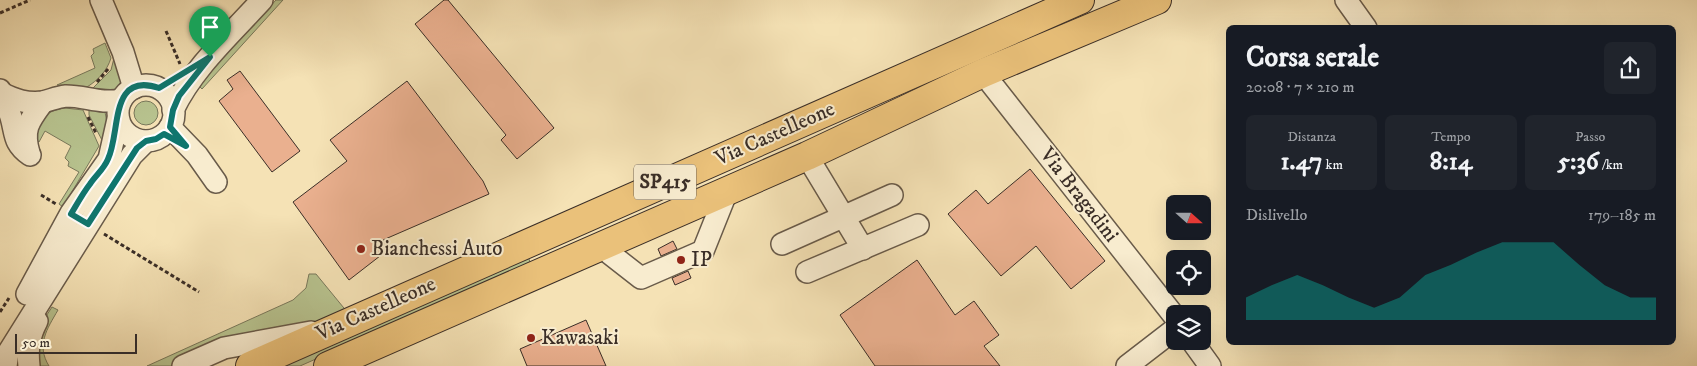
<!DOCTYPE html>
<html lang="it">
<meta charset="utf-8">
<style>
:root{--surface:#171b24;--page:#20242c;--text:#f1f3f6;--muted:#9ea1a6;--accent:#0f766e}
body{margin:0;font-family:"IM FELL DW Pica",serif;background:var(--page);color:var(--text);height:100vh;display:flex;flex-direction:column;font-size:19px;white-space:nowrap}
*{box-sizing:border-box;margin:0}
p{font-size:16px;color:var(--muted)}
.icon{flex:none;width:28px;height:28px;fill:none;stroke:currentColor;stroke-width:2;stroke-linecap:round;stroke-linejoin:round}
.map{position:relative;flex:1;overflow:hidden}
.side{position:absolute;left:1226px;top:25px;width:450px;height:320px;display:flex;flex-direction:column;background:var(--surface);border-radius:8px;box-shadow:0 5px 20px #0002}
.side>*{flex:none}
.needle{width:32px;rotate:111deg}
.tools{position:absolute;left:1166px;top:195px;display:grid;gap:10px}
.tools a{display:grid;place-items:center;width:45px;height:45px;border-radius:8px;background:var(--surface);box-shadow:0 5px 20px #0002;font-size:25px}
.scale{position:absolute;left:15px;bottom:12px;width:122px;box-sizing:border-box;padding-left:5px;border:2px solid #3a2e27;border-top:0;font-size:14px;line-height:18px;white-space:nowrap;color:#3a2e27;-webkit-text-stroke:4px #f8eccf;paint-order:stroke}
.pin{position:absolute;display:grid;place-items:center;width:42px;height:42px;color:#fff;margin:-51px -21px;border-radius:50% 50% 50% 0;rotate:-45deg;box-shadow:0 0 5px #0007}
.pin .icon{rotate:45deg}
.round{display:grid;place-items:center;flex:none;width:52px;height:52px;border-radius:8px;background:var(--page)}
.head{display:flex;align-items:center;justify-content:space-between;height:85px;padding:0 20px}
h1{font-size:28px;font-weight:700;line-height:38px}
.figures{display:grid;grid-template-columns:repeat(3,1fr);gap:8px;height:85px;padding:5px 20px}
.figures div{display:grid;align-content:center;border-radius:8px;background:var(--page);text-align:center}
.figures b{font-size:25px;font-weight:700}
.figures small{font-size:14px;font-weight:400}
.figures p{font-size:14px}
.chart{height:140px;padding:10px 20px}
.chart p{display:flex;justify-content:space-between}
.chart svg{width:100%;height:90px;margin-top:5px;fill:var(--accent);opacity:.7}
.map>svg:first-child{display:block}
</style>
<div class="map">
<svg width="1697" height="366" viewBox="0 0 1697 366">
<rect width="100%" height="100%" fill="#f5e2b5"/>
<filter id="stains"><feTurbulence type="fractalNoise" baseFrequency=".004" numOctaves="4"/><feColorMatrix values="0 0 0 0 .2 0 0 0 0 .09 0 0 0 0 .02 0 0 0 .5 -.17"/></filter>
<radialGradient id="worn" r=".72"><stop offset=".6" stop-color="#630" stop-opacity="0"/><stop offset="1" stop-color="#630" stop-opacity=".3"/></radialGradient>
<!-- green -->
<g fill="#b8c490" stroke="#79795c">
<path d="M276,0H283L202,89L198,85Z"/>
<path d="M105,43L111,58C107,71 98,80 87,87L57,85L95,68L91,56L94,53L93,49Z"/>
<path d="M114,58L122,80L113,94L92,89L111,70Z"/>
<circle cx="146" cy="113" r="12"/>
<path d="M65,108L83,110L99,146L63,207L59,204L79,172L68,166L69,162L65,158L71,146L45,131L39,142L34,138C42,120 43,111 65,108Z"/>
<path d="M89,108L105,112L108,128L104,144L89,115Z"/>
<path d="M528,257L531,264L300,366H278Z"/>
<path d="M309,274H316L348,313L173,366H147L293,300L306,288Z"/>
<path d="M52,307L58,310C47,329 36,345 49,366H37L41,324Z"/>
</g>
<!-- building -->
<g fill="#eab08f" stroke="#3a2e27">
<path d="M444,0H448L554,128L517,159L501,140L506,135L415,24Z"/>
<path d="M240,71L300,151L272,172L219,101L233,89L227,80Z"/>
<path d="M407,81L483,181L489,194L383,240L389,249L349,280L293,202L347,161L330,140Z"/>
<path d="M1030,169L1105,261L1071,289L1036,246L1001,276L948,214L976,190L988,204Z"/>
<path d="M673,241L677,249L661,256L658,249Z"/>
<path d="M917,260L955,315L974,301L999,335L984,346L1000,366H875L840,315Z"/>
<path d="M688,271L691,278L675,285L672,278Z"/>
<path d="M586,320L606,366H527L520,349Z"/>
</g>
<g fill="none" stroke-linecap="round" stroke-linejoin="round">
<defs>
<g id="minor">
<path d="M101,0L123,52L134,88"/>
<path d="M1346,0L1366,28"/>
<path d="M983,73L1175,317"/>
<circle cx="146" cy="113" r="28"/>
<path d="M0,90C4,99 8,108 11,117C16,134 13,143 30,155"/>
<path d="M1,93C15,100 27,104 43,102C51,100 57,97 66,96C86,96 100,104 121,100"/>
<path d="M173,110C193,68 231,34 262,0"/>
<path d="M170,127L197,155L216,182"/>
<path d="M29,153C22,129 29,121 43,102"/>
<path d="M807,156L863,249"/>
<path d="M782,244L892,195"/>
<path d="M600,246L641,278L703,251L727,191"/>
<path d="M807,272L918,225"/>
<path d="M27,294L71,213L109,159L118,119"/>
<path d="M1192,341L1210,366"/>
<path d="M6,366L8,353L132,155L146,141"/>
<path d="M29,366C27,349 29,336 37,321"/>
<path d="M183,366L224,348L311,332"/>
<path d="M1127,366L1175,329"/>
</g>
<g id="major">
<path d="M250,366L1080,0"/>
<path d="M328,366L807,156L983,73L1157,0"/>
</g>
</defs>
<!-- minor casing -->
<use href="#minor" stroke="#695b4a" stroke-width="24"/>
<!-- major casing -->
<use href="#major" stroke="#3a2e27" stroke-width="30"/>
<!-- path -->
<g stroke="#3a2e27" stroke-width="3" stroke-dasharray="4 2.5" stroke-linecap="butt">
<path d="M0,13L30,0"/>
<path d="M166,31L180,64"/>
<path d="M97,82L109,68"/>
<path d="M88,117L96,133"/>
<path d="M41,195L56,204"/>
<path d="M104,234L199,292"/>
<path d="M0,312L9,298"/>
</g>
<!-- minor -->
<use href="#minor" stroke="#f8eccf" stroke-width="21"/>
<!-- major -->
<use href="#major" stroke="#eac17a" stroke-width="28"/>
</g>
<g fill="none" stroke-linecap="round" stroke-linejoin="round">
<defs>
<path id="route" d="M210,57L179,96L173,110L170,127L186,146L164,134L156,139L146,141L137,148L88,224L71,214C77,204 83,193 90,184C96,175 104,169 108,159C121,132 109,71 159,88Z"/>
</defs>
<!-- route casing -->
<use href="#route" stroke="#fff" stroke-width="10"/>
<!-- route -->
<use href="#route" stroke="#0f766e" stroke-width="6"/>
</g>
<!-- markers -->
<g fill="#8f2418" stroke="#f8eccf" stroke-width="2">
<circle cx="361" cy="249" r="5"/>
<circle cx="681" cy="260" r="5"/>
<circle cx="531" cy="338" r="5"/>
</g>
<g text-anchor="middle" dominant-baseline="central" stroke-width="4" stroke-linejoin="round" paint-order="stroke">
<!-- shield labels -->
<rect fill="#f8eccf" stroke="#736759" stroke-width="1" x="634" y="164.5" width="62" height="35" rx="4"/>
<g font-size="20" font-weight="bold" fill="#3a2e27">
<text x="665" y="182">SP415</text>
</g>
<!-- street labels -->
<g font-size="21" fill="#3a2e27" stroke="#f8eccf">
<text transform="translate(775 134) rotate(-24)">Via Castelleone</text>
<text transform="translate(1079 195) rotate(52)">Via Bragadini</text>
<text transform="translate(376 309) rotate(-24)">Via Castelleone</text>
</g>
<!-- poi labels -->
<g font-size="21" fill="#3a2e27" stroke="#f8eccf" text-anchor="start">
<text x="371" y="249">Bianchessi Auto</text>
<text x="691" y="260">IP</text>
<text x="541" y="338">Kawasaki</text>
</g>
</g>
<rect width="100%" height="100%" filter="url(#stains)"/>
<rect width="100%" height="100%" fill="url(#worn)"/>
</svg>
<div class="tools">
<a><svg class="needle" viewBox="-14 -14 28 28"><path d="M0-13l5 13h-10z" fill="#e53935"/><path d="M0 13l5-13h-10z" fill="#9ea1a6"/></svg></a>
<a><svg class="icon" aria-label="locate" viewBox="0 0 24 24"><circle cx="12" cy="12" r="6"/><path d="M12 2v4M12 18v4M2 12h4M18 12h4"/></svg></a>
<a><svg class="icon" aria-label="layers" viewBox="0 0 24 24"><path d="M12 4l9 5-9 5-9-5zM3 14l9 5 9-5"/></svg></a>
</div>
<div class="scale">50 m</div>
<div class="pin" style="left:210px;top:57px;background:#1e9e55"><svg class="icon" aria-label="arrive" viewBox="0 0 24 24"><path d="M6 21V4h12l-3 4 3 4H6"/></svg></div>
<section class="side">
<div class="head"><div><h1>Corsa serale</h1><p>20:08 · 7 × 210 m</p></div><a class="round"><svg class="icon" aria-label="share" viewBox="0 0 24 24"><path d="M12 15V3M7 8l5-5 5 5M5 13v7h14v-7"/></svg></a></div>
<div class="figures">
<div><p>Distanza</p><b>1.47<small> km</small></b></div>
<div><p>Tempo</p><b>8:14</b></div>
<div><p>Passo</p><b>5:36<small> /km</small></b></div>
</div>
<div class="chart"><p><span>Dislivello</span>179–185 m</p>
<svg viewBox="0 0 160 44" preserveAspectRatio="none"><path d="M0 44V33L10 27L20 22L30 27L40 33L50 38L60 33L70 22L80 17L90 11L100 6L110 6L120 6L130 17L140 27L150 33L160 33V44z"/></svg>
</div>
</section>
</div>
